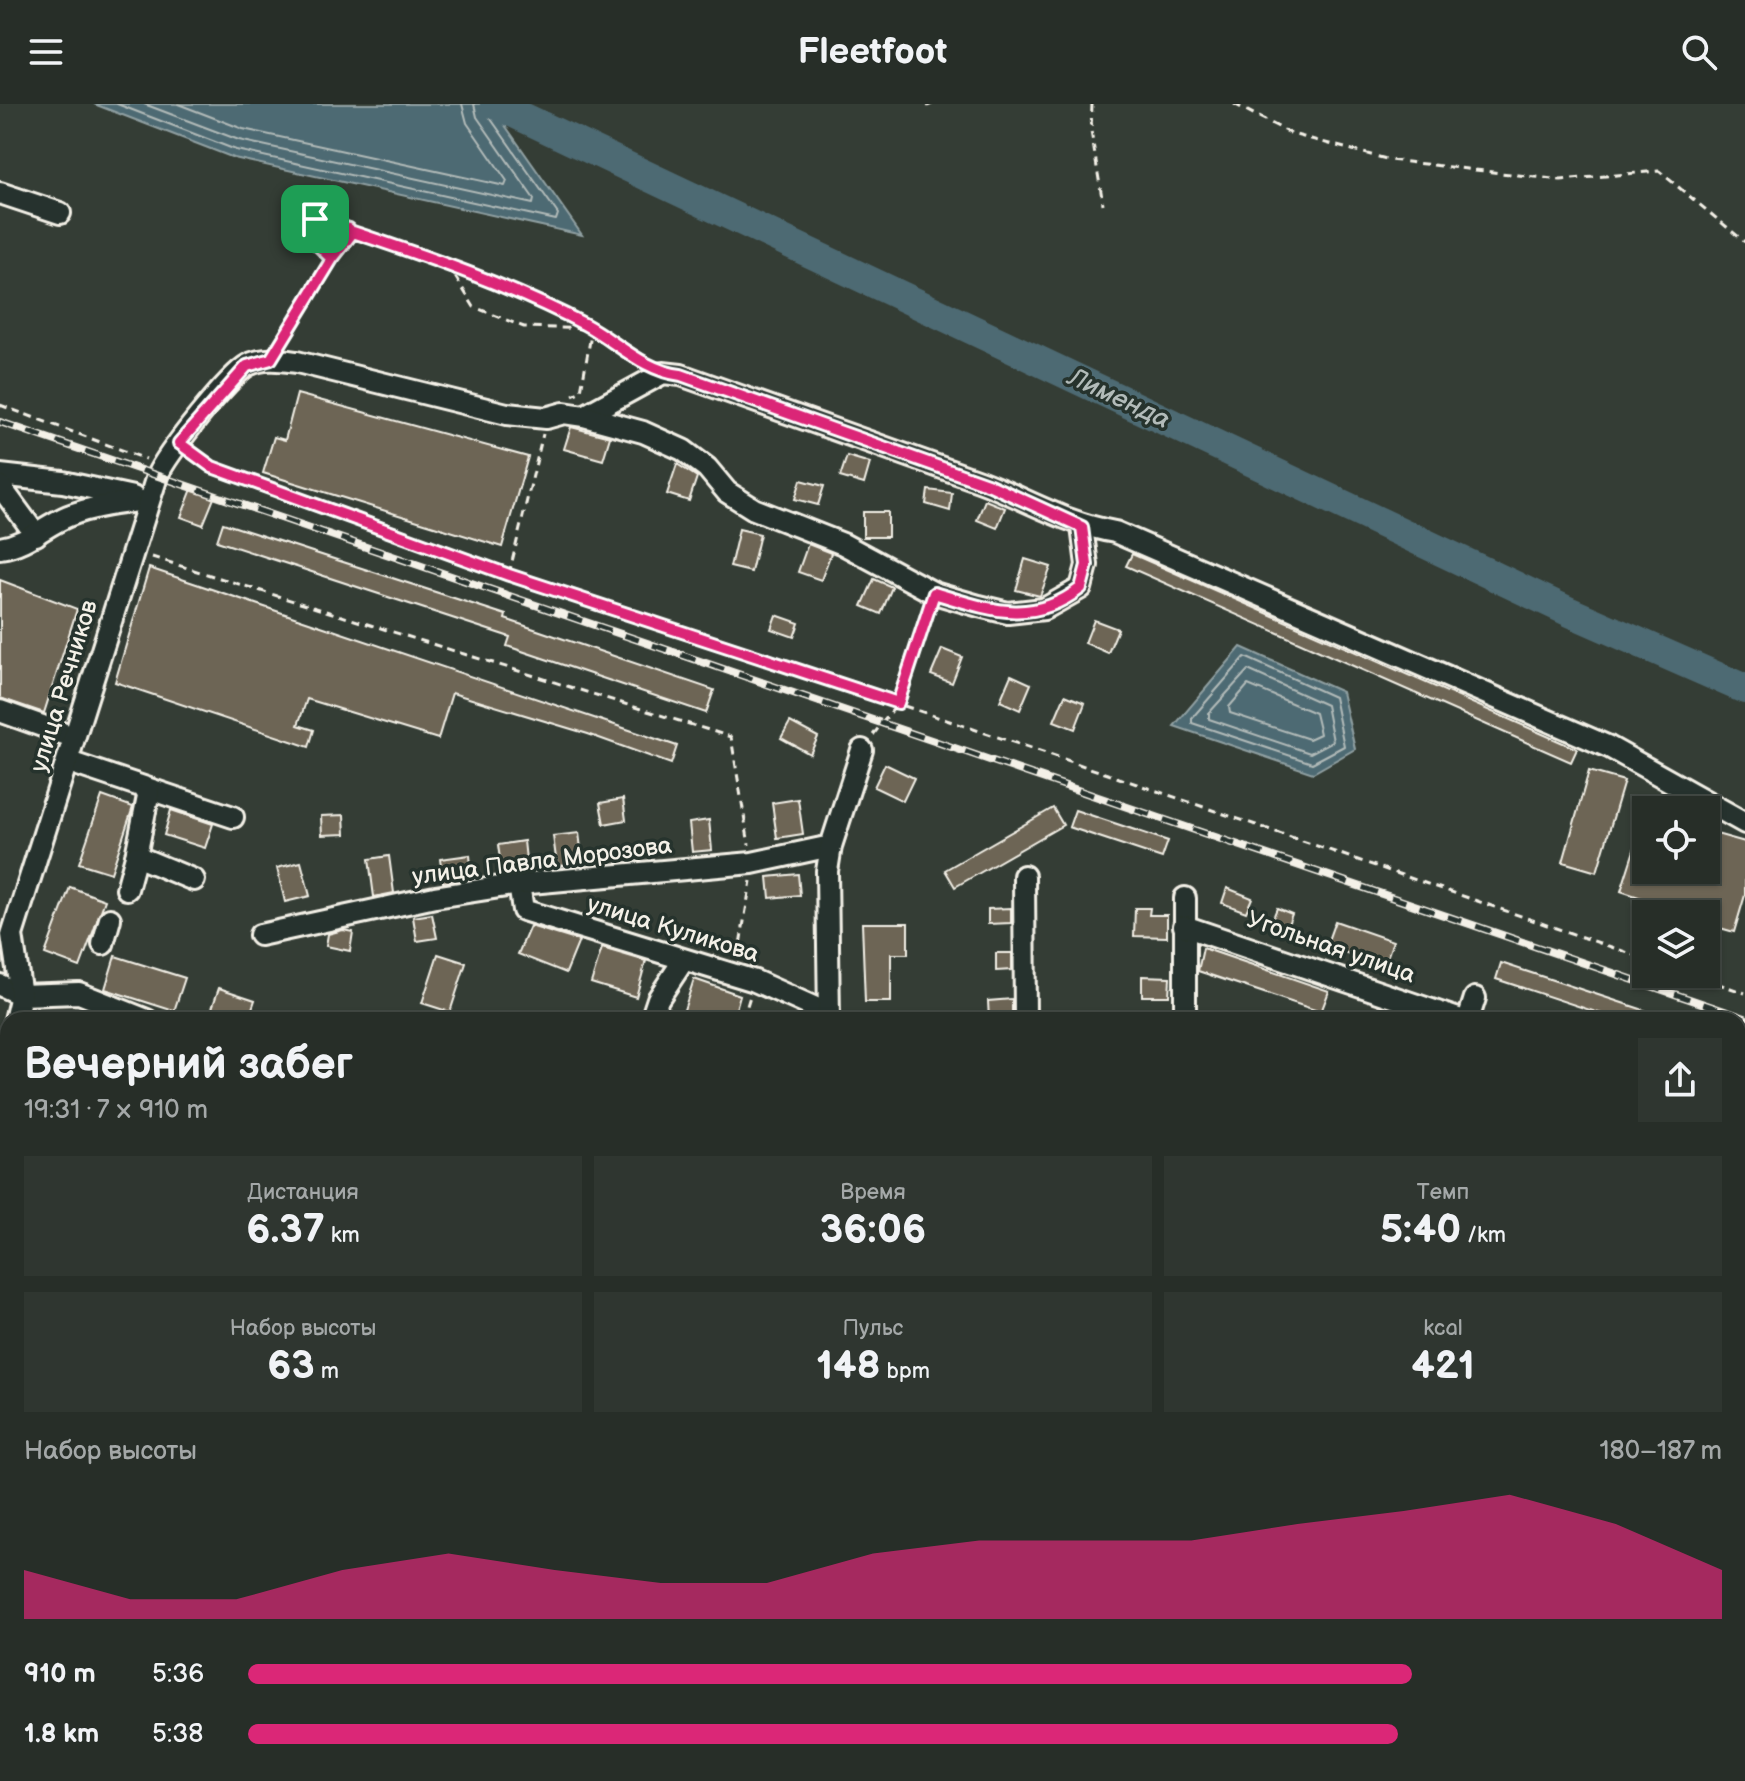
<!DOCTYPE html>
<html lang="ru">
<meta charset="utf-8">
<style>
:root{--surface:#272e28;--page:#2f3630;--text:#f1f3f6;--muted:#a4a8a8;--line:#434a45;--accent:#db2777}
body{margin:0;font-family:"Balsamiq Sans",sans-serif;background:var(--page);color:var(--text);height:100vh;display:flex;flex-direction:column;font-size:30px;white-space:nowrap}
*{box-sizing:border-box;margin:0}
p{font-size:26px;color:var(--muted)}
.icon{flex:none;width:44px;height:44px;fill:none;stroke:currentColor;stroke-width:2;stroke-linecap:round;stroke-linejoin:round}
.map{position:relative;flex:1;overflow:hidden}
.side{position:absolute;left:0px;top:908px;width:1746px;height:770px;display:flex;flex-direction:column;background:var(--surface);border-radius:24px 24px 0 0;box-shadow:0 2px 6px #0004,0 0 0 2px var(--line)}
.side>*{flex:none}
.tools{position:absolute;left:1632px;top:692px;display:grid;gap:16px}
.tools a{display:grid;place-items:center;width:88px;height:88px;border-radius:0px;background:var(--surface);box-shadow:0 2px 6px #0004,0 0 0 2px var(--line);font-size:40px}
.pin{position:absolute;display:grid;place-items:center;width:68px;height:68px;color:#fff;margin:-34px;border-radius:16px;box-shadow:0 4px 12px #0006}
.round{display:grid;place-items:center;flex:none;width:84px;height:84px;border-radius:0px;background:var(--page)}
.overview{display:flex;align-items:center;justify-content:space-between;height:136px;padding:0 24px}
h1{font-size:44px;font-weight:700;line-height:60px}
.figures{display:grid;grid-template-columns:repeat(3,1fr);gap:12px;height:136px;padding:8px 24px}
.figures div{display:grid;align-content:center;border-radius:0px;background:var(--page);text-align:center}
.figures b{font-size:40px;font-weight:700}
.figures small{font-size:22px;font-weight:400}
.figures p{font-size:22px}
.chart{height:224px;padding:16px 24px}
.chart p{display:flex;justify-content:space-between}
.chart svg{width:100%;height:144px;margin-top:8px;fill:var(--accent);opacity:.7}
ul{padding:0 24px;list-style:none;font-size:26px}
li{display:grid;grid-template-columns:128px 96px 1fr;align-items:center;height:60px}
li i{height:20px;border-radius:10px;background:var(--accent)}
header{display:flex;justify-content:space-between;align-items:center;height:104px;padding:0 24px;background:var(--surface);font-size:36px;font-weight:700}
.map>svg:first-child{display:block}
</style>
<header><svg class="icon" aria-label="menu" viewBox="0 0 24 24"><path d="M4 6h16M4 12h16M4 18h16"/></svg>Fleetfoot<svg class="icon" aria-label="search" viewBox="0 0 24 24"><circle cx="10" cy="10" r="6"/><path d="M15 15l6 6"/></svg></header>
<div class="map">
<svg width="1745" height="1677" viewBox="0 0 1745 1677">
<rect width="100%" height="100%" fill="#343d35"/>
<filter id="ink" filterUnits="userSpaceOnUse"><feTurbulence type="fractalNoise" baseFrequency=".0125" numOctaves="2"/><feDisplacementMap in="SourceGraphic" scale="16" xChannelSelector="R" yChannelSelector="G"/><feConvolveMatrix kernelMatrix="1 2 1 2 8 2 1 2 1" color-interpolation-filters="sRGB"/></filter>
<g filter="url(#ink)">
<!-- green -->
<path fill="#5e7053" stroke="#a9b09e" stroke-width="2" d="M352,1670H432L413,1677Z"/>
<!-- water -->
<g fill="#4e6a73" stroke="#90a0a2" stroke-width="2">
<path d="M94,0H490L582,131L234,54Z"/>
<path d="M1241,543L1342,588L1355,645L1313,669L1174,622Z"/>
</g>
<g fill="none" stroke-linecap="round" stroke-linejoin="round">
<!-- shore -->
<g stroke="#b2bbb9" stroke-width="2">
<path d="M117,0L236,46L556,116L558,110L486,8L484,0"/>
<path d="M144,0L239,36L533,100L534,95L477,13L474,0"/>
<path d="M178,0L243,25L505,82L507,77L467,19L462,0"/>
<path d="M1245,553L1334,593L1344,642L1312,659L1192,619V614Z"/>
<path d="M1248,566L1326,601L1333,637L1310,649L1209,615V609Z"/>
<path d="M1248,581L1315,609L1320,630L1309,635L1230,609L1229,603Z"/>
</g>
<!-- river -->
<path stroke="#4e6a73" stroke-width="30" d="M495,0L1570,508L1745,585"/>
</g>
<!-- building -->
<g fill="#6d6555" stroke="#f4f1e8" stroke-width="2">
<path d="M297,290L528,353L502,443L263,369L274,333L285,336Z"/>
<path d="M571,323L610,333L603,356L564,345Z"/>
<path d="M847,352L870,359L864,380L840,373Z"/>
<path d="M677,360L697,373L689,397L667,390Z"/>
<path d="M801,376L824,382L818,401L795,395Z"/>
<path d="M192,385L214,394L203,421L181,413Z"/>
<path d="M928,386L952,389L950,407L926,400Z"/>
<path d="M985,396L1005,404L997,424L977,416Z"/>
<rect x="863" y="408" width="25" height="25"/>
<path d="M223,419L506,511L505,515L714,586L706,609L507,542L510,533L217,437Z"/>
<path d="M739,425L760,430L751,468L730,463Z"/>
<path d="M808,440L831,449L821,476L798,468Z"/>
<path d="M1132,450L1577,645L1571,658L1126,462Z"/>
<path d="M1025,455L1051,463L1040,492L1016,486Z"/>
<path d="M149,464L677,642L671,660L588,630L452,589L438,635L307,595L298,621L314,626L309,643L115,578Z"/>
<path d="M874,475L892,483L881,510L862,502Z"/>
<path d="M0,476L77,505L44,609L0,594Z"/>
<path d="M776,511L799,519L794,533L771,525Z"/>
<path d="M1094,516L1118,525L1108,549L1085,539Z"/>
<path d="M942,545L962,553L952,579L931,571Z"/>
<path d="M1011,571L1031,580L1020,606L1000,597Z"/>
<path d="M1065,591L1085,599L1075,625L1054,617Z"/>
<path d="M790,618L818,633L810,650L781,634Z"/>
<path d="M885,660L914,674L903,697L874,683Z"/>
<path d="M1589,667L1624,677L1597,768L1563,758Z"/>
<path d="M102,692L133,703L111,769L79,759Z"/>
<path d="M623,695L626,716L604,720L600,699Z"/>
<path d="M798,695L803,730L777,734L772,699Z"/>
<path d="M1053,704L1063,721L955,783L945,766Z"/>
<path d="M171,706L213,720L205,744L164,731Z"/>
<path d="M1075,706L1168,737L1162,754L1069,723Z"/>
<path d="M344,711L345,730L322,731L321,712Z"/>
<path d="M709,716L712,746L692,748L689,719Z"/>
<path d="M1643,718L1646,766H1706V727L1745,738V791L1734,828L1706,820V810H1689L1621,787Z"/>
<path d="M579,729L583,760L557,762L553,732Z"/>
<path d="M524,737L527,765L502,769L498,741Z"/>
<path d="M470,751L472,774L443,778L440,755Z"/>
<path d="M389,752L394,789L374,793L369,755Z"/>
<path d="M301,758L310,792L285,798L277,764Z"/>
<path d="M798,770L800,791L770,794L768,773Z"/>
<path d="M70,783L105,796L80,863L45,850Z"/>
<path d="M1227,784L1252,794L1246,808L1222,799Z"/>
<path d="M1011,804V819L988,820V805Z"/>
<path d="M1135,804H1150L1149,811H1167V833L1134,832Z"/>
<path d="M1277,804L1292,810L1284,830L1269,824Z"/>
<path d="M432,810L437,834L417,837L413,813Z"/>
<path d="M1335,817L1393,837L1384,862L1326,842Z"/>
<path d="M862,819H908V850H891V898H865Z"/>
<path d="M530,822L579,837L566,869L518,850Z"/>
<path d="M343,826L353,828L350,847L326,842L328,830Z"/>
<path d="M602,844L646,857L636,893L591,879Z"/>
<path d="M1203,844L1329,887L1321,908L1198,867Z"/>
<path d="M996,849H1012V866L996,867Z"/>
<path d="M438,850L466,859L450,908L422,899Z"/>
<path d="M115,852L185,874L174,907L105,885Z"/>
<path d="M1501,859L1665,913V916H1620L1496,875Z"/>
<path d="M1142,872L1170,873L1169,892H1142Z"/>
<path d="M694,875L740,891L736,905L762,916H704L683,909Z"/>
<path d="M219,884L255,896L248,916H208Z"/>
<path d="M1012,895V916H989L988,897Z"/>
</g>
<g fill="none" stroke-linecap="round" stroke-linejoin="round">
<defs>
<g id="minor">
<path d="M0,89L60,109"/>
<path d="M584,312L663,269L681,271C780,307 880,341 979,377C1025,394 1066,420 1115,428L1609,643L1745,719"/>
<path d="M0,371L63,378L133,393"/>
<path d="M0,382L36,431"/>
<path d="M0,444C27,440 44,422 68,412C93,402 121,399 148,396"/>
<path d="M0,607L73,633"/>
<path d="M69,658L233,713"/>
<path d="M149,687L136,752L194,776"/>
<path d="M1024,772L1025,916"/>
<path d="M519,780L523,806L755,877L829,910"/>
<path d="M127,785L136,752"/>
<path d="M1185,794V916"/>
<path d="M1184,822L1461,916"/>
<path d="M260,831L435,793L519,780L752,759L831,742"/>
<path d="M103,840L110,815"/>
<path d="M0,881L21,891L79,889L147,916"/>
<path d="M15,916L21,891L12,831L157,372C166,351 229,271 248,261C264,253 281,256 297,258L507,310L546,314L564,309L584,312L643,328L683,346L707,364L727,388L754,405L843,440L934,489L979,502L1008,509L1044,505L1081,484L1087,461L1082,423"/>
<path d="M651,916L658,895L683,857"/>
<path d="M829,916L827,767L831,742L862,646"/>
<path d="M1468,916L1475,894"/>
<path d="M0,976L8,944"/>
<path d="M1738,995L1745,997"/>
<path d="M0,1251L2,1262L8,1266"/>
<path d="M1738,1426L1745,1427"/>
<path d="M485,1670L486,1677"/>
<path d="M582,1677L625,1670"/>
<path d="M877,1677V1670"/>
<path d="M1318,1677V1670"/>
<path d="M1506,1677V1670"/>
<path d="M1636,1677V1670"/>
</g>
</defs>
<!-- minor casing -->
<use href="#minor" stroke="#f4f1e8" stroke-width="26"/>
<!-- path -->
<g stroke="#f4f1e8" stroke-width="3" stroke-dasharray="8 6" stroke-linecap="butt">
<path d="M1092,0L1091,27L1103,100"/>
<path d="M1234,0L1292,30L1390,56L1561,76L1659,67L1745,138"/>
<path d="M927,2L932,0"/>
<path d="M315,115L349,125L332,155L311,134Z"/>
<path d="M448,161L474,203L524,223L592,225L581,287L573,291"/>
<path d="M282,238L332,155L353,128C456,163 553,201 645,258"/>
<path d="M0,301L146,355"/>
<path d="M193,349L212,363L509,471L1058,653L1646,855"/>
<path d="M152,453L731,633L749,741"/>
<path d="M509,470L543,330"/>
<path d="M873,631L898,599L929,504"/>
<path d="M738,852L751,777"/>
<path d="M1690,870L1745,889"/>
<path d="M743,915L750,892"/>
<path d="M0,1305H8"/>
</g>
<!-- minor -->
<use href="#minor" stroke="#26332d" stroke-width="20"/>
<defs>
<path id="rail" d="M0,318L1745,914"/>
</defs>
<!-- rail casing -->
<use href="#rail" stroke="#f4f1e8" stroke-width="8"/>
<!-- rail -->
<use href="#rail" stroke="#26332d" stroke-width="5" stroke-dasharray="15" stroke-linecap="butt"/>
</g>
</g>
<g fill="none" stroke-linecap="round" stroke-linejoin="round" filter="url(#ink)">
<defs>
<path id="route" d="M315,115L311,134L332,155L271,255L247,262L179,339L212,363L509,471L898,599L934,489C988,505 1031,523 1081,484L1087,461L1082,423L990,381L681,271C644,267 616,237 584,220C511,182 431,154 353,128L332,155L349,125L315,115"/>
</defs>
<!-- route casing -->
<use href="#route" stroke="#fff" stroke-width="16"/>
<!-- route -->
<use href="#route" stroke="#db2777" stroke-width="10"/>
</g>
<g text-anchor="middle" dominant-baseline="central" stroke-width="7" stroke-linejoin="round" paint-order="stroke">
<!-- street labels -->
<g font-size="24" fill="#f4f1e8" stroke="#26332d">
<text transform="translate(64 582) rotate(-73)">улица Речников</text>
<text transform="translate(542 757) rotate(-7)">улица Павла Морозова</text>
<text transform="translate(673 825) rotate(17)">улица Куликова</text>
<text transform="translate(1331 843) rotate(19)">Угольная улица</text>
</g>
<!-- water labels -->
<g font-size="26" font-style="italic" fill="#b2bbb9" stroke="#26332d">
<text transform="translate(1119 295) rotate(25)">Лименда</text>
</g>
</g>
</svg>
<div class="tools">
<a><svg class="icon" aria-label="locate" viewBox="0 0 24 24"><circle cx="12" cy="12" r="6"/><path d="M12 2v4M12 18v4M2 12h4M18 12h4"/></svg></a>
<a><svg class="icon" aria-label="layers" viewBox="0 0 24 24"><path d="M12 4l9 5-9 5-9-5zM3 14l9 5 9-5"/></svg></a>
</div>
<div class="pin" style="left:315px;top:115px;background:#1e9e55"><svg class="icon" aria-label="arrive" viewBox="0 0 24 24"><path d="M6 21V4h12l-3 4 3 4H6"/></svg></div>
<section class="side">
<div class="overview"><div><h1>Вечерний забег</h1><p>19:31 · 7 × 910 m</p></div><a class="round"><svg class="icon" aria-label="share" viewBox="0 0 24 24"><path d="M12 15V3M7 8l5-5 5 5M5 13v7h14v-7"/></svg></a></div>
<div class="figures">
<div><p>Дистанция</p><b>6.37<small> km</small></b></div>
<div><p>Время</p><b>36:06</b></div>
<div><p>Темп</p><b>5:40<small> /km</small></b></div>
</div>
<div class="figures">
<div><p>Набор высоты</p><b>63<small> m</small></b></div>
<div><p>Пульс</p><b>148<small> bpm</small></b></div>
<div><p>kcal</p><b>421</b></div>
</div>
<div class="chart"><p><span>Набор высоты</span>180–187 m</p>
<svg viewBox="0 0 160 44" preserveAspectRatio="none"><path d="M0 44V29L10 38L20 38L30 29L40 24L50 29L60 33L70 33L80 24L90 20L100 20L110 20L120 15L130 11L140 6L150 15L160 29V44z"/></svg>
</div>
<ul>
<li><b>910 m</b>5:36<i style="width:79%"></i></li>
<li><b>1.8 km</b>5:38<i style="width:78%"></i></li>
</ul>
</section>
</div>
